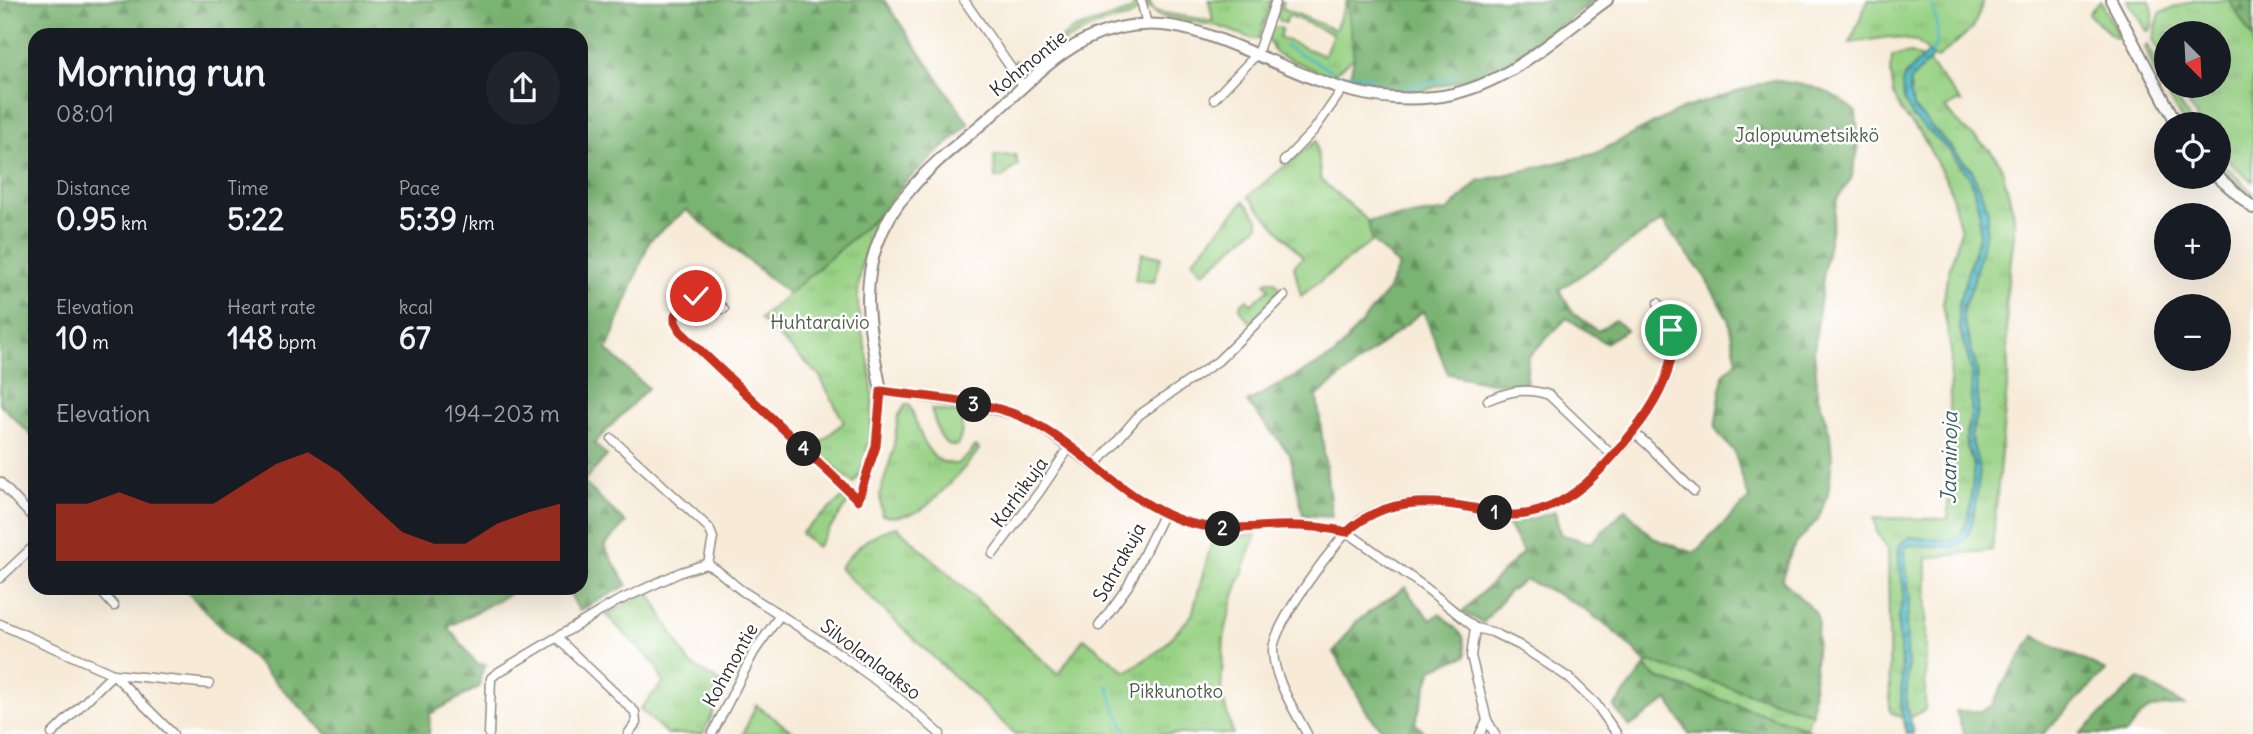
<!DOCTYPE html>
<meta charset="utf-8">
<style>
:root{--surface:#171b24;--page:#20242c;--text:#f1f3f6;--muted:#9ea1a6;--accent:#c8321e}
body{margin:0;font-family:Delius,sans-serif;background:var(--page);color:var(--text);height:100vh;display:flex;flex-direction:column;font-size:26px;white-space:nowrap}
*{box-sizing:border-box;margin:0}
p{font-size:23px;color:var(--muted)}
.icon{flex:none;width:38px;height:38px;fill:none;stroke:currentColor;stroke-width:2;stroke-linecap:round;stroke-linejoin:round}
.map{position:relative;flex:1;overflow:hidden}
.details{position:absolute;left:28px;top:28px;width:560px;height:567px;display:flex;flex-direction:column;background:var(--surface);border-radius:21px;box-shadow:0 7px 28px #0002}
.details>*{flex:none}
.needle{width:46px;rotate:156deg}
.tools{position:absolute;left:2154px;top:21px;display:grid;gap:14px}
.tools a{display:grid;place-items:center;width:77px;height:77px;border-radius:50%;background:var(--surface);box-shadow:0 7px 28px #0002;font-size:35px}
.pin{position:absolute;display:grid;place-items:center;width:60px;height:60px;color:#fff;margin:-30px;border:4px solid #fff;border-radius:50%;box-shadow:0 2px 7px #0007}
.km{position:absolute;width:35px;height:35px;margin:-18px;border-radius:50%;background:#222;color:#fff;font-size:19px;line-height:35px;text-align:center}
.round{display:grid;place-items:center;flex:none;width:74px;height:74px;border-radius:37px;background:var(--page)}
.summary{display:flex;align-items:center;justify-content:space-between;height:119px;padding:0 28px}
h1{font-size:38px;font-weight:700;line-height:52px}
.metrics{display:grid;grid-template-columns:repeat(3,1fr);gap:10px;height:119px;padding:7px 28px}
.metrics div{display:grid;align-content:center}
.metrics b{font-size:30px;font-weight:700}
.metrics small{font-size:19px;font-weight:400}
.metrics p{font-size:19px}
.chart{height:196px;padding:14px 28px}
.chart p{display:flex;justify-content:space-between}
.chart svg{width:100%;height:126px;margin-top:7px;fill:var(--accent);opacity:.7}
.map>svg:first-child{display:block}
</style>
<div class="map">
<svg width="2253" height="734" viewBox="0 0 2253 734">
<defs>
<pattern id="grass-tufts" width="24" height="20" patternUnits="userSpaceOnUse" patternTransform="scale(1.75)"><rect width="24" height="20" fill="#99d285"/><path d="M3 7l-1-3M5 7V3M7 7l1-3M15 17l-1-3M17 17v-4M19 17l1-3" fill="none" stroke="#84b473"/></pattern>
<pattern id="forest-firs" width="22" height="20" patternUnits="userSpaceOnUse" patternTransform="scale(1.75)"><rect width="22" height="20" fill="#7ab472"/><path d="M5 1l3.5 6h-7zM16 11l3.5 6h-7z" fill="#64935e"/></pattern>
<pattern id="water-waves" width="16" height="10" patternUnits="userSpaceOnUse" patternTransform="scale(1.75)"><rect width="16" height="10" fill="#4ebcc7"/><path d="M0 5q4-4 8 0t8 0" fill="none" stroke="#4199a2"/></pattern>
</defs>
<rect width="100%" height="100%" fill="#fff"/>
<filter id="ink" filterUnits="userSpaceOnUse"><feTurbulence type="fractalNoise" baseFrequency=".0143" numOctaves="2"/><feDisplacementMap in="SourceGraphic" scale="14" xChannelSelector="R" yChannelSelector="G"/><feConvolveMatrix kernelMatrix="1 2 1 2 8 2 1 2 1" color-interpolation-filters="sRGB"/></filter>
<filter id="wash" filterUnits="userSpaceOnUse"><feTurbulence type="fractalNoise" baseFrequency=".00686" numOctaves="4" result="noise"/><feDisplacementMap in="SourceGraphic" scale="28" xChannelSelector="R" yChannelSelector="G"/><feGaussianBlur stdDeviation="1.57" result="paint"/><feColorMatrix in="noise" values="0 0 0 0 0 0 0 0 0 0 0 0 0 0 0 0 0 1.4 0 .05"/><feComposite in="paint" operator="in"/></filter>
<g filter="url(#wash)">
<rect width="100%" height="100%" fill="#f7ebd8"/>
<!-- grass -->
<g fill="url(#grass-tufts)" stroke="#627e58" stroke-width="2">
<path d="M1133,0H1137L1139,9L1130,17L1105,23L1085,31L1064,42L1031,69L1017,71L1012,64L1015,60L1020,66L1028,67L1072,30L1130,11L1134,6Z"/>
<path d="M1145,0H1149L1152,8L1158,12L1213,21L1209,0H1272L1259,38L1253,39L1218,26L1159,16L1151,8L1148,9Z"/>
<path d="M1868,0H1984L1973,28L1937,59L1916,41L1889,37L1850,43Z"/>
<path d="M2127,0H2149C2155,9 2154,22 2150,31H2147Z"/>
<path d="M2195,0H2229L2253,39V182L2239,171L2219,149V124H2200L2178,86H2219V33H2166V65L2153,40L2160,13Z"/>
<path d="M1347,1L1354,58L1340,68L1331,77L1275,53L1269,41H1267L1271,29L1277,27L1282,29L1279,37L1324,56L1333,34L1289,15L1285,23L1280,21L1277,16L1279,2H1283L1282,8L1335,30Z"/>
<path d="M2101,1L2118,36L2115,38L2089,15L2090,11Z"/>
<path d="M2148,45L2166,79V86H2170L2192,124H2184L2155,73L2145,47Z"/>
<path d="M1911,53L1922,58L1905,76L1902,84L1912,116L1949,150L1971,179L1980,214L1979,235L1958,306L1960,329L1972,372L1971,414L1966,431L1967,447L1974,467L1969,517L1962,534L1950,541L1909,537L1900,545L1904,599L1898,622L1902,671L1901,710L1904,719L1890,712L1888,550L1877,532L1874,518L1948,519L1951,351L1943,304L1947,278L1961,230L1949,185L1920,132L1902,113L1894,95L1891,75L1892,56Z"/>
<path d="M1928,62L1961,102H1957L1945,109L1966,130L1990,150L2001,165L2014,215V236L2006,297L2008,376L1992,550L1927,558L1925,710L1910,717L1906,708V626L1910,598L1903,553L1904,549L1910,545L1952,547L1967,536L1979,472L1971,437L1978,411V398L1977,370L1963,319V307L1972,287L1988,211L1972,170L1913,107L1909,81Z"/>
<path d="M1316,141L1321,180L1368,221L1372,241L1301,296L1294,266L1303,257L1248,196Z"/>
<path d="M1015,155L1018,165L1001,178H995L994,156Z"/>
<path d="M2219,160L2253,193V201L2219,169Z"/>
<path d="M1244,201L1257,217L1259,225L1203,273L1192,261Z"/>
<path d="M881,213C868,239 859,266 858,295C857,321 866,344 870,369C874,397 873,427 866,454C863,464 861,476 853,483L814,448L844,422L819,375L760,319Z"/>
<path d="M1142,253L1161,257L1154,282L1135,280Z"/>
<path d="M1268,281H1274L1280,289L1253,321H1249L1240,310V305L1247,299L1252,304L1270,288L1265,283Z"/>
<path d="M906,404L910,406C920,430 925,466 957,464L970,454L975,446L979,449C972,461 936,499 924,508C914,515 893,519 882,515L880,494L893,451L898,417Z"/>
<path d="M931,409L959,413C963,423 963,438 956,446C938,446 936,423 931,409Z"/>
<path d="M845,496L847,504L817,547L801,533Z"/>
<path d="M897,527L1058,674L1084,638L1126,672L1161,649L1192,615L1213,537L1256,535L1234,596L1224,636L1221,692L1233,734H1015L839,568C856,548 871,532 897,527Z"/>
<path d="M649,592L689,663L726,686L703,734H667L640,709L663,683L656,665L606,615Z"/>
<path d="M1650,662L1812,713L1806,728L1657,678L1645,667Z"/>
<path d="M756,705L796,734H743Z"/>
</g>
<!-- forest -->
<g fill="url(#forest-firs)" stroke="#52704e" stroke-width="2">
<path d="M0,0H884L969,124L906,181L881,213L789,294L686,210L650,240L607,350L648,388L594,443L607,456L583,482L626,523L604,546L627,585L579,611L567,588H581V35H35V439L0,404Z"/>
<path d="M1347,0H1596L1500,69L1423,91L1402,93L1348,85L1354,58Z"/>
<path d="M2229,0H2253V39Z"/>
<path d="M1772,80C1810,86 1827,86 1856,112L1859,146L1851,179L1837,199L1824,270L1814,351L1818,397L1830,434L1832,460L1828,494L1818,519L1796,544L1788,559L1782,580L1815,612L1818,620L1812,713L1650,662L1647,664C1614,627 1572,597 1525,580L1508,592L1483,623L1462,612L1523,552L1506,521L1526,520L1555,512L1560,534L1591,543L1625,509L1653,538L1694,553L1749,499L1734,451L1720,436L1715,428L1723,375L1737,361L1728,319L1705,277L1662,221L1559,290L1573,313L1598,331L1615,320L1626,330L1605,343L1567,318L1528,357L1526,384L1491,383L1448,374L1423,311L1317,396L1332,517L1303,515L1290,454L1247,402L1335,355L1386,293L1399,266L1372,241L1368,221L1448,211L1478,181L1594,154L1682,109Z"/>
<path d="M1406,587L1412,598L1431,620L1440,613L1463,636L1466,656L1432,669L1415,723L1426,734H1386L1368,714L1334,652L1357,621Z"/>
<path d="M183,588H520L448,627L477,664L486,665L481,674L479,687L430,714L429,734H327Z"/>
<path d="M2034,636L2106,671L2043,734H1964L1956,711H1982L1992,706L2003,684Z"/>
<path d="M1645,667L1657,678L1806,728L1814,734H1689L1668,700L1629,727L1614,707Z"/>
<path d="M2139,679L2184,705C2149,708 2148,704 2126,734H2080Z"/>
</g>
<!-- water -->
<path fill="url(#water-waves)" stroke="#3c7479" stroke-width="2" d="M1928,52L1933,57L1909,82L1913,107L1972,170L1988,211L1986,231L1972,287L1963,307V319L1977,370L1978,411L1971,437L1980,471L1973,520L1967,536L1961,544L1953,547L1910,545L1904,549L1910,598L1906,626L1908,667L1906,708L1910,717L1913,734H1907L1901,710L1902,671L1898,622L1904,592L1898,554L1900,545L1909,537L1950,541L1961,534L1969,517L1974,467L1966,440L1971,414L1972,372L1960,329L1958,306L1979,236L1980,214L1971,179L1949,150L1912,116L1904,100L1902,84L1905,76Z"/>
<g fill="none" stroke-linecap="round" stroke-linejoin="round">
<!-- stream -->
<g stroke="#4ebcc7" stroke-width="2.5">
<path d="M1285,46L1333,71"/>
<path d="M1928,56C1944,40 1935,19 1931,0"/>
<path d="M1341,74L1365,75L1391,90"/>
<path d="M1402,88L1451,78L1457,74"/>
<path d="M1108,685L1114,706L1128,734"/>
</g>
</g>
</g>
<g filter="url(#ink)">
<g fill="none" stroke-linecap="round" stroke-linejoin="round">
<defs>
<g id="street">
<path d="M964,0L1024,87"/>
<path d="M1141,0L1147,25"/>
<path d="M1214,99L1257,54L1276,0"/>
<path d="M1284,161L1314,130L1342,90"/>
<path d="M724,309L709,296L701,294L679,310L674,319L680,331L858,500L876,446L881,391L971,404L1023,417L1046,431L1134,496L1164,513L1185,522L1216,528L1301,525L1347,532L1426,588L1475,628L1492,632L1519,645L1569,678L1596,704L1617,734"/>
<path d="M1488,400C1510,391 1526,387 1549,395L1614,457"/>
<path d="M1633,432L1647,444L1694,491"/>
<path d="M612,439L709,528L713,538L708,564"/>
<path d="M1095,466L1139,415L1218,361L1284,296"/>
<path d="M0,482L35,520"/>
<path d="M993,554L1040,491L1069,448"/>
<path d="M0,578L35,545"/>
<path d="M98,588L114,606"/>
<path d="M0,624L113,674L173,734"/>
<path d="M1099,626L1128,586L1164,513"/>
<path d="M1475,628L1471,656L1487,720L1495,734"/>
<path d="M557,638L635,712L636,723L628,734"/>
<path d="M52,734L113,674L209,684"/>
<path d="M489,734L491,678L497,673L616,602L681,572L706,564C720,569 731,584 744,592C813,635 880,678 940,734"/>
<path d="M712,734L754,652L780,615"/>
<path d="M1307,734C1294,709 1274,680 1273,651C1272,626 1339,535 1360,520C1376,510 1396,503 1415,502C1456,498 1495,522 1535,512C1586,499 1664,410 1672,359C1676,338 1667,321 1658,303"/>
<path d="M1480,734L1487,720"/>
</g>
<g id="secondary">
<path d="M2111,0L2177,124"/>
<path d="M2218,177L2253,208"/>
<path d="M881,391C872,342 859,293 877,245C884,225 894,207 909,191C932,163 963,140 991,116C1020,90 1050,58 1085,40C1108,29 1136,23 1162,25C1188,27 1214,37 1238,47C1306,74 1357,106 1434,97C1503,90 1554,38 1607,0"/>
</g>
</defs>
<!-- street casing -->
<use href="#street" stroke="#918b82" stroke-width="11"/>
<!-- secondary casing -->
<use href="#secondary" stroke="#918b82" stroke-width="14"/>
<!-- street -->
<use href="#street" stroke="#fff" stroke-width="8"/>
<!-- secondary -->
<use href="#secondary" stroke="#fff" stroke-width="10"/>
</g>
</g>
<g fill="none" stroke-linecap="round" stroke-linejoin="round" filter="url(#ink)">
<defs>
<path id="route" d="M696,296L675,315V322L680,331L858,500L876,446L881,391C922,397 985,400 1022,417C1081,443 1121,500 1183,521C1215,532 1246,527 1278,526C1302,525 1324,527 1347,532C1384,498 1427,499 1473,508C1486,511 1501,516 1515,515C1570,513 1609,462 1640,423C1660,396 1677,364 1671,330"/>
</defs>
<!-- route casing -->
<use href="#route" stroke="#fff" stroke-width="14"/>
<!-- route -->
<use href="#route" stroke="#c8321e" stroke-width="9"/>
</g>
<g text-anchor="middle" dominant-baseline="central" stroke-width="5" stroke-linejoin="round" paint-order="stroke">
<!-- street labels -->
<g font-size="19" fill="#2b2b2b" stroke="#fff">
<text transform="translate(1028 63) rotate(-39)">Kohmontie</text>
<text transform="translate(1019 492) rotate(-54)">Karhikuja</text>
<text transform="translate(1119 562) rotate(-61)">Sahrakuja</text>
<text transform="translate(871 659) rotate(37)">Silvolanlaakso</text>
<text transform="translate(730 665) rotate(-61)">Kohmontie</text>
</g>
<!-- park labels -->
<g font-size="19" fill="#4c5d46" stroke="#fff">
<text x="1807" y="135">Jalopuumetsikkö</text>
<text x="820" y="322">Huhtaraivio</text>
<text x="1176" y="691">Pikkunotko</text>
</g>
<!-- water labels -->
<g font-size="21" font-style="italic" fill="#375e62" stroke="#fff">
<text transform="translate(1949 458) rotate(-89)">Jaaninoja</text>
</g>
</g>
</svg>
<div class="tools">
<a><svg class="needle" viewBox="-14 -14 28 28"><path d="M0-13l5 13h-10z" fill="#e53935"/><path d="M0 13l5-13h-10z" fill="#9ea1a6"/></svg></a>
<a><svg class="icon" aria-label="locate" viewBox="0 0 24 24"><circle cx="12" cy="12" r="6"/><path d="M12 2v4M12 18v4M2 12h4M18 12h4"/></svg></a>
<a>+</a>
<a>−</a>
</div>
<div class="pin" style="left:1671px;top:330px;background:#1e9e55"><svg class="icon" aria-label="arrive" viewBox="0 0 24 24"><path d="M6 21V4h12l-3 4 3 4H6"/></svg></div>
<div class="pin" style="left:696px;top:296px;background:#d93025"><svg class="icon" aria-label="check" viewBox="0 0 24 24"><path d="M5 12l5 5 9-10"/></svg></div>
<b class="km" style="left:1495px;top:513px">1</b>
<b class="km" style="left:1223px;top:529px">2</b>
<b class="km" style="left:974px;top:405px">3</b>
<b class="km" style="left:804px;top:449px">4</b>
<section class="details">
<div class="summary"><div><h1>Morning run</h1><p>08:01</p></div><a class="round"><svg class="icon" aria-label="share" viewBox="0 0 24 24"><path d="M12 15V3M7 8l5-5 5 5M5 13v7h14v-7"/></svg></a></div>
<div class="metrics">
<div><p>Distance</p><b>0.95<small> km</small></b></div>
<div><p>Time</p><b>5:22</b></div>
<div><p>Pace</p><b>5:39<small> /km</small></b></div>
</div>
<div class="metrics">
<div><p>Elevation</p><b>10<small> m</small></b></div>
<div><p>Heart rate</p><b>148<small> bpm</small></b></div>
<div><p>kcal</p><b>67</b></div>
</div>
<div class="chart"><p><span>Elevation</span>194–203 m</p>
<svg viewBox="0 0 160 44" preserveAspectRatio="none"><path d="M0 44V24L10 24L20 20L30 24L40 24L50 24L60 17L70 10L80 6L90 13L100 24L110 34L120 38L130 38L140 31L150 27L160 24V44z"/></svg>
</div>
</section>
</div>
